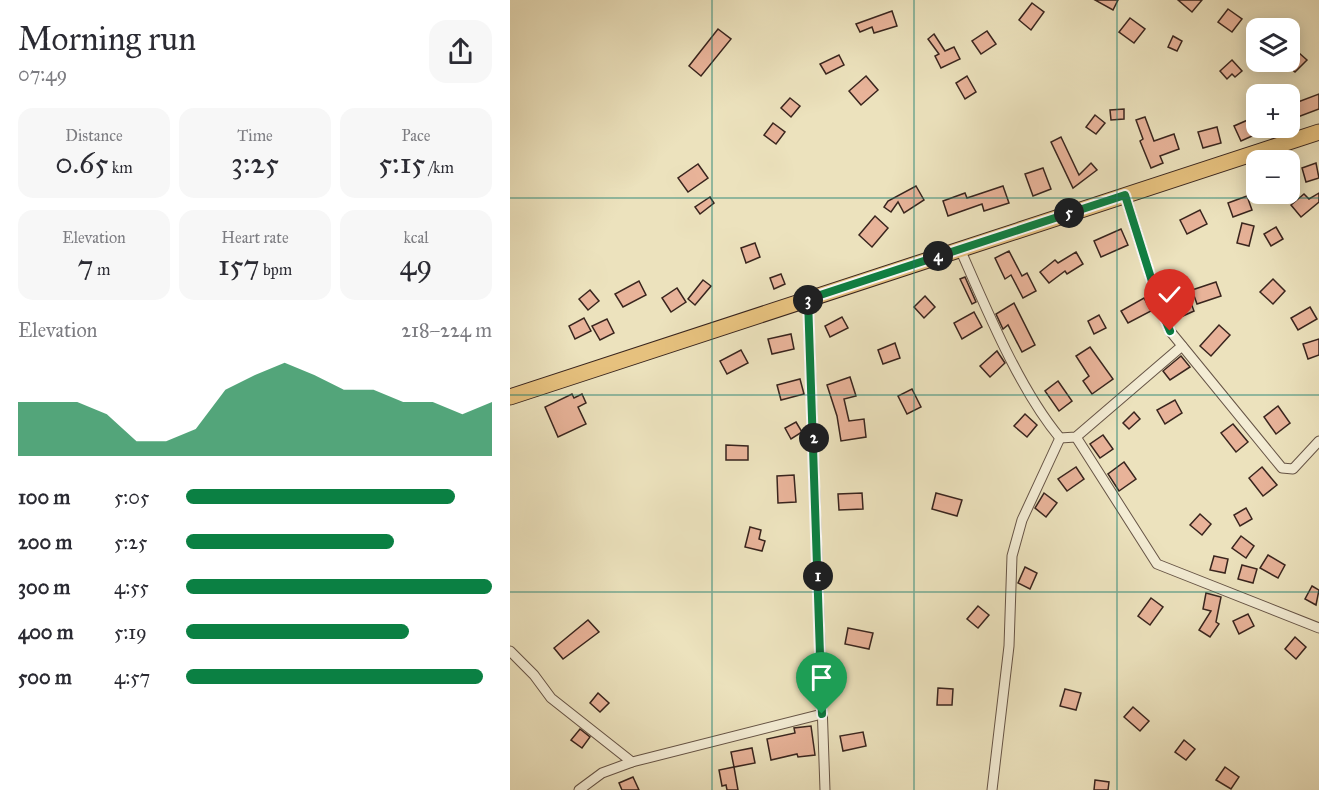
<!DOCTYPE html>
<meta charset="utf-8">
<style>
:root{--surface:#fff;--page:#f7f7f7;--text:#2b2b33;--muted:#7c7c81;--accent:#0b8043}
body{margin:0;font-family:"IM FELL Great Primer",serif;background:var(--page);color:var(--text);height:100vh;display:flex;flex-direction:column;font-size:22px;white-space:nowrap}
*{box-sizing:border-box;margin:0}
p{font-size:20px;color:var(--muted)}
.icon{flex:none;width:33px;height:33px;fill:none;stroke:currentColor;stroke-width:2;stroke-linecap:round;stroke-linejoin:round}
.map{position:relative;flex:1;overflow:hidden}
.details{display:flex;flex-direction:column;background:var(--surface);width:510px}
.details>*{flex:none}
.tools{position:absolute;left:736px;top:18px;display:grid;gap:12px}
.tools a{display:grid;place-items:center;width:54px;height:54px;border-radius:12px;background:var(--surface);box-shadow:0 3px 15px #0003;font-size:30px}
.pin{position:absolute;display:grid;place-items:center;width:51px;height:51px;color:#fff;margin:-62px -26px;border-radius:50% 50% 50% 0;rotate:-45deg;box-shadow:0 0 6px #0007}
.pin .icon{rotate:45deg}
.km{position:absolute;width:30px;height:30px;margin:-15px;border-radius:50%;background:#222;color:#fff;font-size:16px;line-height:30px;text-align:center}
.round{display:grid;place-items:center;flex:none;width:63px;height:63px;border-radius:18px;background:var(--page)}
.summary{display:flex;align-items:center;justify-content:space-between;height:102px;padding:0 18px}
h1{font-size:33px;font-weight:600;line-height:45px}
.stats{display:grid;grid-template-columns:repeat(3,1fr);gap:9px;height:102px;padding:6px 18px}
.stats div{display:grid;align-content:center;border-radius:15px;background:var(--page);text-align:center}
.stats b{font-size:30px;font-weight:600}
.stats small{font-size:16px;font-weight:400}
.stats p{font-size:16px}
.chart{height:168px;padding:12px 18px}
.chart p{display:flex;justify-content:space-between}
.chart svg{width:100%;height:108px;margin-top:6px;fill:var(--accent);opacity:.7}
ul{padding:0 18px;list-style:none;font-size:20px}
li{display:grid;grid-template-columns:96px 72px 1fr;align-items:center;height:45px}
li i{height:15px;border-radius:8px;background:var(--accent)}
main{display:flex;flex:1;min-height:0}
.map>svg:first-child{display:block}
</style>
<main>
<section class="details">
<div class="summary"><div><h1>Morning run</h1><p>07:49</p></div><a class="round"><svg class="icon" aria-label="share" viewBox="0 0 24 24"><path d="M12 15V3M7 8l5-5 5 5M5 13v7h14v-7"/></svg></a></div>
<div class="stats">
<div><p>Distance</p><b>0.65<small> km</small></b></div>
<div><p>Time</p><b>3:25</b></div>
<div><p>Pace</p><b>5:15<small> /km</small></b></div>
</div>
<div class="stats">
<div><p>Elevation</p><b>7<small> m</small></b></div>
<div><p>Heart rate</p><b>157<small> bpm</small></b></div>
<div><p>kcal</p><b>49</b></div>
</div>
<div class="chart"><p><span>Elevation</span>218–224 m</p>
<svg viewBox="0 0 160 44" preserveAspectRatio="none"><path d="M0 44V22L10 22L20 22L30 27L40 38L50 38L60 33L70 17L80 11L90 6L100 11L110 17L120 17L130 22L140 22L150 27L160 22V44z"/></svg>
</div>
<ul>
<li><b>100 m</b>5:05<i style="width:88%"></i></li>
<li><b>200 m</b>5:25<i style="width:68%"></i></li>
<li><b>300 m</b>4:55<i style="width:100%"></i></li>
<li><b>400 m</b>5:19<i style="width:73%"></i></li>
<li><b>500 m</b>4:57<i style="width:97%"></i></li>
</ul>
</section>
<div class="map">
<svg width="809" height="790" viewBox="0 0 809 790">
<rect width="100%" height="100%" fill="#ece2bd"/>
<filter id="stains"><feTurbulence type="fractalNoise" baseFrequency=".00333" numOctaves="4"/><feColorMatrix values="0 0 0 0 .2 0 0 0 0 .09 0 0 0 0 .02 0 0 0 .5 -.17"/></filter>
<radialGradient id="worn" r=".72"><stop offset=".6" stop-color="#630" stop-opacity="0"/><stop offset="1" stop-color="#630" stop-opacity=".3"/></radialGradient>
<!-- building -->
<g fill="#e8b399" stroke="#39251e" stroke-width="1.5">
<path d="M585,0H608L603,10Z"/>
<path d="M668,0H692L682,12Z"/>
<path d="M522,3L534,12L521,30L509,20Z"/>
<path d="M718,9L732,19L722,32L708,22Z"/>
<path d="M382,11L387,26L364,33L362,27L350,32L346,24Z"/>
<path d="M620,18L635,29L624,43L609,32Z"/>
<path d="M208,29L221,39L191,76L179,66Z"/>
<path d="M477,31L486,44L471,54L462,41Z"/>
<path d="M424,34L435,51L444,47L450,59L431,68L425,56L429,54L418,39Z"/>
<path d="M663,36L672,41L667,51L658,47Z"/>
<path d="M780,45L797,60L785,72L773,62H780Z"/>
<path d="M329,55L334,65L316,74L310,64Z"/>
<path d="M722,60L732,71L725,77L722,74L717,79L710,71Z"/>
<path d="M356,76L368,90L351,105L339,91Z"/>
<path d="M457,76L466,92L455,99L446,83Z"/>
<path d="M809,94V109L785,118L780,105Z"/>
<path d="M280,98L290,106L281,117L271,108Z"/>
<path d="M614,109V119L601,120L600,110Z"/>
<path d="M585,115L595,123L586,134L576,127Z"/>
<path d="M747,116V128H760L731,141L724,126Z"/>
<path d="M635,117L644,141L664,134L669,149L650,156L653,163L641,168L630,141L633,139L626,120Z"/>
<path d="M263,123L275,132L266,144L254,135Z"/>
<path d="M707,127L711,143L693,148L688,132Z"/>
<path d="M551,137L569,175L581,163L587,170L563,188L541,142Z"/>
<path d="M806,163L809,178L796,182L792,168Z"/>
<path d="M188,164L198,178L178,192L168,178Z"/>
<path d="M533,168L541,189L523,196L515,174Z"/>
<path d="M406,186L414,200L394,213L388,202L381,212L374,207L378,201Z"/>
<path d="M493,186L499,203L474,211L472,204L438,216L433,201L455,193L457,198Z"/>
<path d="M809,193V202L791,217L781,205L794,194L799,199Z"/>
<path d="M737,196L742,210L723,217L718,203Z"/>
<path d="M200,197L204,203L190,214L185,207Z"/>
<path d="M690,210L697,224L677,234L670,220Z"/>
<path d="M365,216L378,228L362,247L349,235Z"/>
<path d="M732,223L744,226L739,246L727,243Z"/>
<path d="M766,227L773,239L761,246L754,234Z"/>
<path d="M611,229L618,245L591,257L584,241Z"/>
<path d="M245,243L250,257L236,263L231,248Z"/>
<path d="M499,251L512,276L517,273L526,291L513,298L501,275L495,279L485,258Z"/>
<path d="M566,252L573,264L557,274L555,271L539,283L530,272L545,260L548,263Z"/>
<path d="M271,274L275,284L264,289L260,278Z"/>
<path d="M455,277L466,302L462,304L450,279Z"/>
<path d="M763,279L775,291L763,304L750,292Z"/>
<path d="M193,280L201,286L185,305L178,299Z"/>
<path d="M129,281L136,295L113,307L105,294Z"/>
<path d="M706,282L711,296L687,304L682,290Z"/>
<path d="M167,288L176,302L161,312L152,298Z"/>
<path d="M80,290L89,301L78,310L69,299Z"/>
<path d="M415,296L425,307L414,318L404,307Z"/>
<path d="M634,298L641,311L618,323L611,311Z"/>
<path d="M504,303L525,345L512,352L498,325L493,329L486,314Z"/>
<path d="M681,303L684,311L673,316L669,308Z"/>
<path d="M800,307L807,319L788,330L781,318Z"/>
<path d="M464,312L472,327L452,339L444,323Z"/>
<path d="M589,315L596,328L584,334L578,321Z"/>
<path d="M332,317L338,328L320,337L315,326Z"/>
<path d="M74,318L81,331L65,339L59,326Z"/>
<path d="M97,319L104,333L90,340L82,326Z"/>
<path d="M709,325L720,335L701,356L690,346Z"/>
<path d="M281,334L284,349L262,354L258,339Z"/>
<path d="M809,339V355L798,359L793,344Z"/>
<path d="M385,343L390,358L373,364L368,350Z"/>
<path d="M580,347L603,379L582,394L573,381L579,376L566,356Z"/>
<path d="M231,350L238,363L217,374L210,361Z"/>
<path d="M487,351L495,363L480,377L470,366Z"/>
<path d="M671,356L680,367L660,380L653,371Z"/>
<path d="M340,377L346,396L334,399L339,421L354,419L356,437L331,441L327,416L317,385Z"/>
<path d="M290,379L294,394L271,400L267,385Z"/>
<path d="M548,381L562,401L549,411L535,391Z"/>
<path d="M402,389L411,407L397,414L388,396Z"/>
<path d="M62,394L64,398L72,394L76,403L68,407L76,424L48,437L35,407Z"/>
<path d="M665,400L672,413L655,424L647,410Z"/>
<path d="M768,406L780,423L766,434L754,417Z"/>
<path d="M624,412L630,419L619,429L613,423Z"/>
<path d="M515,414L527,425L517,437L504,426Z"/>
<path d="M286,422L292,432L281,439L275,428Z"/>
<path d="M723,424L738,442L726,452L711,433Z"/>
<path d="M593,435L603,449L590,458L580,444Z"/>
<path d="M216,445L238,446V460H216Z"/>
<path d="M614,462L626,479L609,491L598,474Z"/>
<path d="M566,467L574,479L557,491L548,479Z"/>
<path d="M752,467L767,485L753,496L739,478Z"/>
<path d="M284,475L286,502L268,503L267,476Z"/>
<path d="M352,493L353,509L329,510L328,494Z"/>
<path d="M426,493L452,500L447,516L422,509Z"/>
<path d="M534,493L547,503L536,517L525,508Z"/>
<path d="M736,508L742,519L730,526L724,515Z"/>
<path d="M690,514L701,524L692,535L680,525Z"/>
<path d="M240,527L251,530L249,539L255,541L252,551L235,547Z"/>
<path d="M731,536L744,546L736,558L722,548Z"/>
<path d="M758,555L775,565L768,578L750,568Z"/>
<path d="M704,556L718,559L715,573L700,570Z"/>
<path d="M732,565L747,569L743,583L728,579Z"/>
<path d="M515,567L527,573L520,589L508,583Z"/>
<path d="M802,586L809,590L806,605L795,599Z"/>
<path d="M696,593L711,597L706,622L709,624L700,637L689,630L701,611L693,609Z"/>
<path d="M641,598L653,607L640,625L628,616Z"/>
<path d="M468,606L479,615L468,628L457,619Z"/>
<path d="M738,614L744,626L729,634L723,621Z"/>
<path d="M78,620L89,632L53,659L44,648Z"/>
<path d="M338,628L363,633L359,649L335,644Z"/>
<path d="M785,637L796,647L786,659L775,649Z"/>
<path d="M428,688L443,689L442,705H427Z"/>
<path d="M555,689L571,693L566,710L550,706Z"/>
<path d="M88,693L99,703L90,712L80,703Z"/>
<path d="M623,707L639,721L630,731L614,717Z"/>
<path d="M301,726L305,755L288,757L287,754L261,760L257,739L285,733L284,728Z"/>
<path d="M70,729L80,737L72,748L61,740Z"/>
<path d="M353,732L356,746L333,751L330,736Z"/>
<path d="M674,740L685,749L676,760L665,752Z"/>
<path d="M242,748L245,763L224,767L221,752Z"/>
<path d="M224,767L228,790H217L216,785L212,786L209,770Z"/>
<path d="M715,767L729,777L721,789L706,780Z"/>
<path d="M123,777L129,790H112L109,783Z"/>
<path d="M585,780L599,782L598,790H584Z"/>
</g>
<g fill="none" stroke-linecap="round" stroke-linejoin="round">
<defs>
<g id="street">
<path d="M615,195L651,310L660,331L772,468L783,469L809,441"/>
<path d="M450,249C476,308 509,389 550,438L566,437L672,346"/>
<path d="M298,299L315,790"/>
<path d="M566,437L647,564L809,628"/>
<path d="M0,651L24,675L41,698L122,762L312,714"/>
<path d="M69,790L92,773L122,762"/>
<path d="M482,790L499,646L502,556L512,520L550,438"/>
</g>
<path id="primary" d="M0,397L809,132"/>
</defs>
<!-- street casing -->
<use href="#street" stroke="#665446" stroke-width="11"/>
<!-- primary casing -->
<use href="#primary" stroke="#39251e" stroke-width="17"/>
<!-- street -->
<use href="#street" stroke="#f3ecd4" stroke-width="9"/>
<!-- primary -->
<use href="#primary" stroke="#e6c17e" stroke-width="15"/>
</g>
<g fill="none" stroke-linecap="round" stroke-linejoin="round">
<defs>
<path id="route" d="M312,714L298,299L615,195L651,310L660,331"/>
</defs>
<!-- route casing -->
<use href="#route" stroke="#fff" stroke-width="12"/>
<!-- route -->
<use href="#route" stroke="#0b8043" stroke-width="8"/>
</g>
<!-- grid -->
<path fill="none" stroke="#0f766e" stroke-width="1.5" stroke-opacity="0.55" d="M202,0V790M404,0V790M607,0V790M0,198H809M0,395H809M0,592H809"/>
<rect width="100%" height="100%" filter="url(#stains)"/>
<rect width="100%" height="100%" fill="url(#worn)"/>
</svg>
<div class="tools">
<a><svg class="icon" aria-label="layers" viewBox="0 0 24 24"><path d="M12 4l9 5-9 5-9-5zM3 14l9 5 9-5"/></svg></a>
<a>+</a>
<a>−</a>
</div>
<div class="pin" style="left:312px;top:714px;background:#1e9e55"><svg class="icon" aria-label="arrive" viewBox="0 0 24 24"><path d="M6 21V4h12l-3 4 3 4H6"/></svg></div>
<div class="pin" style="left:660px;top:331px;background:#d93025"><svg class="icon" aria-label="check" viewBox="0 0 24 24"><path d="M5 12l5 5 9-10"/></svg></div>
<b class="km" style="left:308px;top:576px">1</b>
<b class="km" style="left:304px;top:438px">2</b>
<b class="km" style="left:298px;top:300px">3</b>
<b class="km" style="left:428px;top:256px">4</b>
<b class="km" style="left:559px;top:213px">5</b>
</div>
</main>
